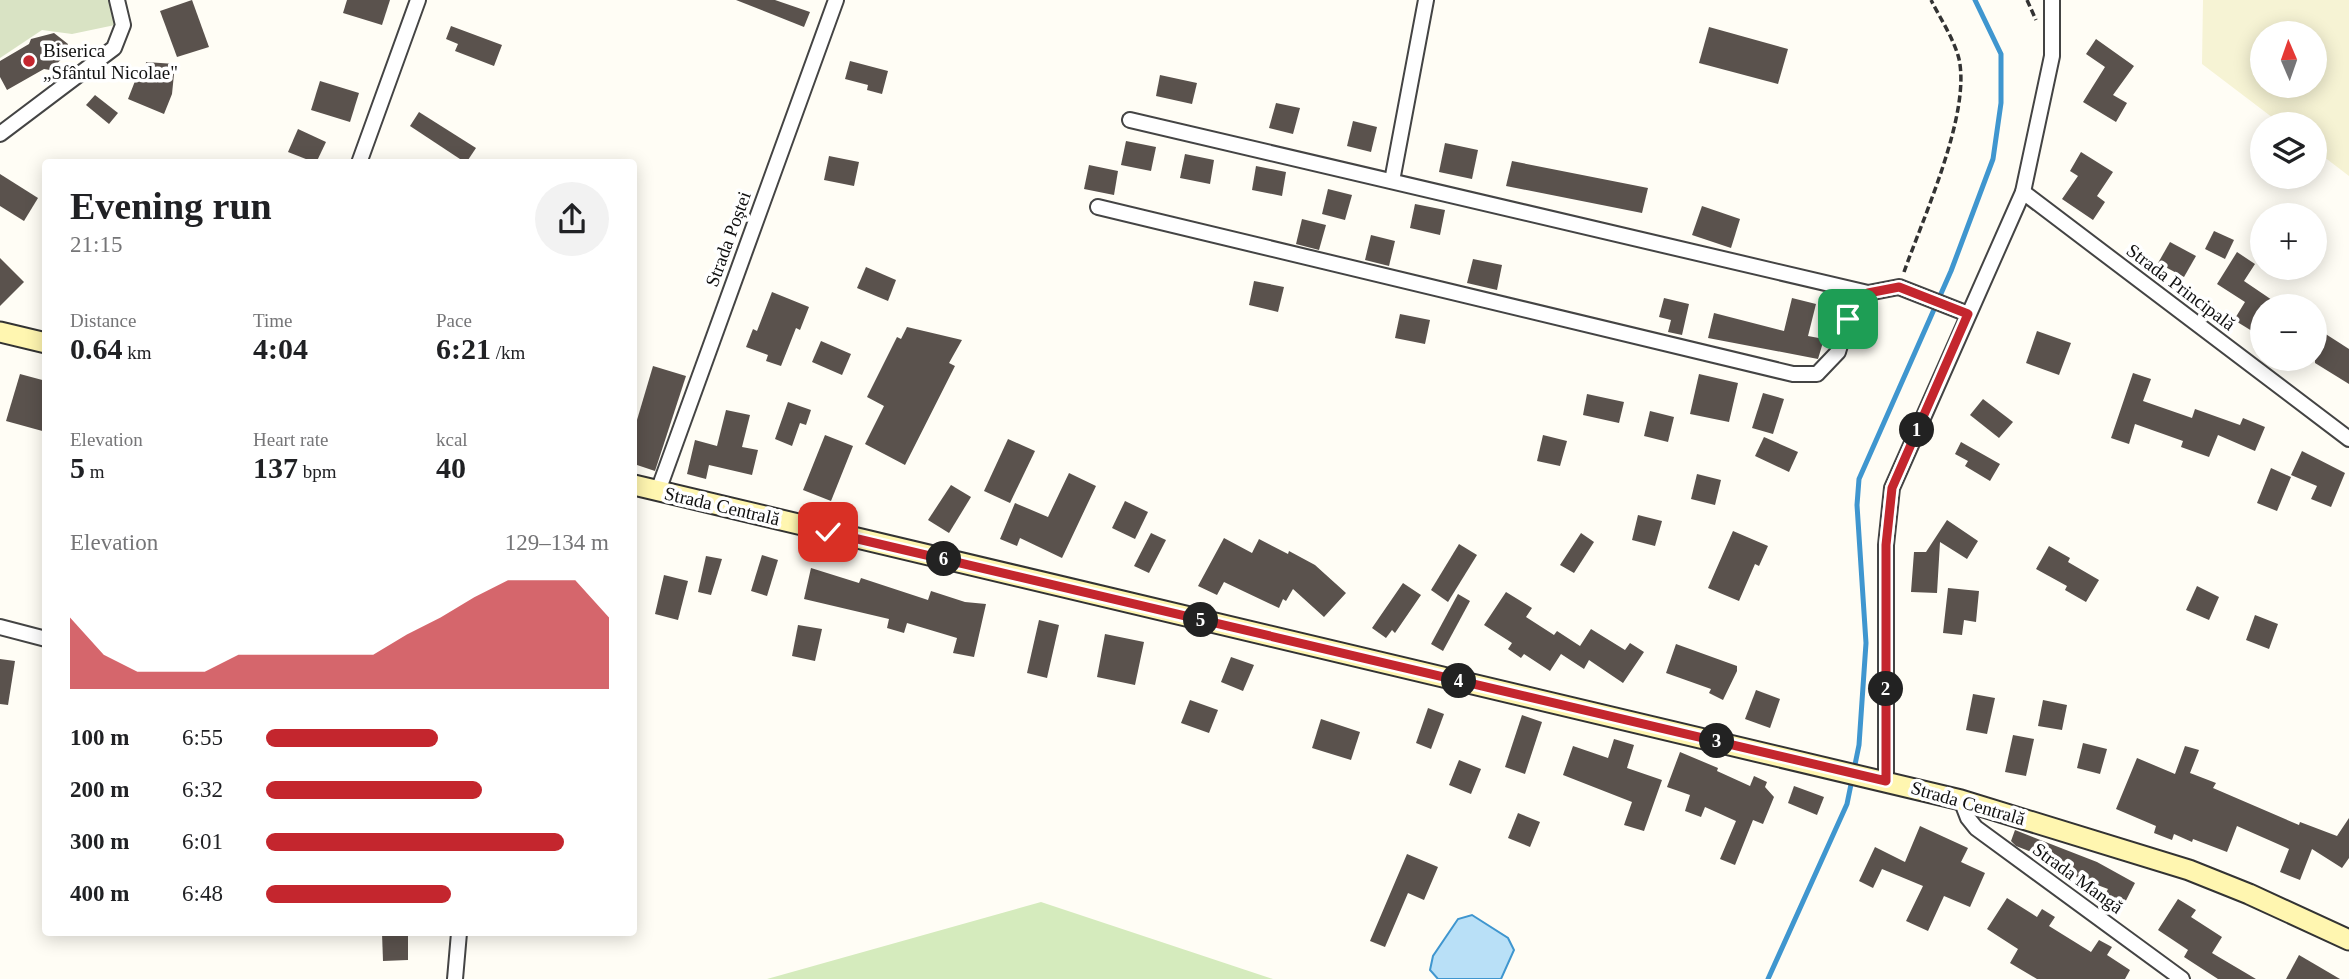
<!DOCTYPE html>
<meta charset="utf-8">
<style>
:root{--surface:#fff;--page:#f2f2f2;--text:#202124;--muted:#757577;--accent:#c4262e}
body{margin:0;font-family:Georgia,serif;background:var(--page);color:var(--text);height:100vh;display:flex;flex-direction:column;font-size:26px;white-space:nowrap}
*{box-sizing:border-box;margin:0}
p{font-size:23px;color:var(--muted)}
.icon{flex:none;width:38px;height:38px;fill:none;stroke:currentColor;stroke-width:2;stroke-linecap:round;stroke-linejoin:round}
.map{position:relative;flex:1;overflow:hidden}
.details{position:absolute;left:42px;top:159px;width:595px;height:777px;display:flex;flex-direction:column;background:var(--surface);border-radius:7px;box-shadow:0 4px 18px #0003}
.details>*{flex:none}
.needle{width:46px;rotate:358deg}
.fabs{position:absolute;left:2250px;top:21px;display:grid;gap:14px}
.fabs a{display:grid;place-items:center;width:77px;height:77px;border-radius:50%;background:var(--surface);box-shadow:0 4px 18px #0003;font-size:35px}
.pin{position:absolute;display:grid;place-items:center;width:60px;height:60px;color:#fff;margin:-30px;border-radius:14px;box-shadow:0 4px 10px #0006}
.km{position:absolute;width:35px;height:35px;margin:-18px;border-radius:50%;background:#222;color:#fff;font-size:19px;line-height:35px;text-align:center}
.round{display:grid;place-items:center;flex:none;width:74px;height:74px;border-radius:37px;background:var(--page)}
.summary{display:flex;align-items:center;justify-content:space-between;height:119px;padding:0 28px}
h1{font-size:38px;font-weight:600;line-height:52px}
.figures{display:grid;grid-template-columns:repeat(3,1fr);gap:10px;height:119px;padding:7px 28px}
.figures div{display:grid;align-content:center}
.figures b{font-size:30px;font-weight:600}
.figures small{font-size:19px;font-weight:400}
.figures p{font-size:19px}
.chart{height:196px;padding:14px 28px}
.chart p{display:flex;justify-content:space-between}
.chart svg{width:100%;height:126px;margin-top:7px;fill:var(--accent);opacity:.7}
ul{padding:0 28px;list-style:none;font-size:23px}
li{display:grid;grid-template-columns:112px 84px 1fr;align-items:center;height:52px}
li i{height:18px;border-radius:9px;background:var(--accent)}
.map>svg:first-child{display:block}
</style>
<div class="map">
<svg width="2349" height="979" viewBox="0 0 2349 979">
<rect width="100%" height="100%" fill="#fffdf5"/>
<!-- farmland -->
<path fill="#f6f3d4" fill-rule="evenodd" d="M2203,0H2349V176L2315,150V124H2281L2202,64ZM2263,33H2315V86H2263Z"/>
<!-- green -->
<path fill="#d5ebbd" d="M1041,902L1273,979H767Z"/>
<!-- cemetery -->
<path fill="#d9e3c4" d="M0,0H109L115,25L72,34L42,30L0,58Z"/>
<!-- water -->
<path fill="#b9e0f7" stroke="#3f96cf" stroke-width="2" d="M1472,915L1508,938L1514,950L1501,979H1438L1430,970L1433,956L1458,919Z"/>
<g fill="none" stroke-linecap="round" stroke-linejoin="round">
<!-- stream -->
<path stroke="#3f96cf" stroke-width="5" d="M1768,979L1847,804L1859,745L1866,643L1857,505L1859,479L1951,271L1993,159L2001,103V54L1975,0"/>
</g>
<!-- building -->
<g fill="#5a524d">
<path d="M192,0L209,47L177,57L160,11Z"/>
<path d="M347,0H390L382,25L343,13Z"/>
<path d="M736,0H775L810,12L804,27Z"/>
<path d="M451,26L502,45L494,66L455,51L458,44L446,39Z"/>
<path d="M1709,27L1788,49L1778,84L1699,63Z"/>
<path d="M54,33L68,44L67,54L50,70L44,69L7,90L0,77V61L29,44L31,39Z"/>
<path d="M2096,39L2134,66L2113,95L2127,103L2116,122L2083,102L2105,67L2086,54Z"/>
<path d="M850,61L888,71L882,94L867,90L868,85L845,79Z"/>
<path d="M146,62L175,64L172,94L164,114L128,99L137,76L145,80Z"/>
<path d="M1160,75L1197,83L1192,104L1156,96Z"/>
<path d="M320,81L359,93L350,122L311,110Z"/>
<path d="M95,95L118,113L109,124L86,105Z"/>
<path d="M1276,103L1300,108L1293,134L1269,128Z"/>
<path d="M419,112L476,148L466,163L410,126Z"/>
<path d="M1353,121L1377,127L1371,152L1347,146Z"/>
<path d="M298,129L326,142L316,163L288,152Z"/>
<path d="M1126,141L1156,147L1151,171L1121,165Z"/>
<path d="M1445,143L1478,150L1472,179L1439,172Z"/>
<path d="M2081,152L2113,172L2097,196L2105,202L2093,220L2062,199L2078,176L2070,171Z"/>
<path d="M1185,154L1214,160L1210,184L1180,178Z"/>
<path d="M829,156L859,162L854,186L824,180Z"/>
<path d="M1512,161L1648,188L1642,213L1506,186Z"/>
<path d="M1089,165L1118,171L1114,195L1084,189Z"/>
<path d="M1256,166L1286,172L1282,196L1252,190Z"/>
<path d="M0,174L38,198L24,221L0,206Z"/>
<path d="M1328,189L1352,195L1345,220L1322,214Z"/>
<path d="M1415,204L1445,210L1440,235L1410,228Z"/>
<path d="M1702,206L1740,219L1731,248L1692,235Z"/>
<path d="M1302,219L1326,225L1319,250L1296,244Z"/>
<path d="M2214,231L2234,240L2225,259L2205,249Z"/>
<path d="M1371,235L1395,241L1389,266L1365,260Z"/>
<path d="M2170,242L2196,256L2184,277L2158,263Z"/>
<path d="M2237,252L2255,264L2244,281L2272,300L2268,306H2263V315L2252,331L2234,320L2245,302L2217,284Z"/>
<path d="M0,258L24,282L0,306Z"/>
<path d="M1473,259L1502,265L1497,290L1467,283Z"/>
<path d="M866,267L896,280L888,301L857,288Z"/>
<path d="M1254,281L1284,287L1278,312L1249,305Z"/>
<path d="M772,292L809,307L800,330L796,328L781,366L766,361L768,355L746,347L753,329L757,331Z"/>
<path d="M1664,298L1689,304L1682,335L1668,332L1671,320L1659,317Z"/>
<path d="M1792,298L1816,304L1808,336L1824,339L1818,359L1708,338L1714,313L1784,331Z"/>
<path d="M1400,314L1430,320L1425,344L1395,338Z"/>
<path d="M907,327L962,340L949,363L955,366L905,465L865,444L884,406L867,397L897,337L901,339Z"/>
<path d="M2037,331L2071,343L2059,375L2026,363Z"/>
<path d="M2321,331L2349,349V384L2315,363V340Z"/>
<path d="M821,341L851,354L842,375L812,362Z"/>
<path d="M653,366L686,376L655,471L634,464V430Z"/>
<path d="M2133,373L2151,379L2143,401L2192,418L2195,409L2240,425L2243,418L2265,427L2255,451L2218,435L2209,457L2181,447L2183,441L2135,424L2129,444L2111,438Z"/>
<path d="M20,374L46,381V432L6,421Z"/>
<path d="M1699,374L1738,383L1729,422L1690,414Z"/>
<path d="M1763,393L1784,399L1773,434L1752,428Z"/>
<path d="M1587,394L1624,402L1619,423L1583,415Z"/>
<path d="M1983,399L2013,422L1999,438L1970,415Z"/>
<path d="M788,402L811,410L806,425L800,423L792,446L775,439Z"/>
<path d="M726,410L750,415L742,447L758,450L752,475L709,465L706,479L687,474L695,440L717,446Z"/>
<path d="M1650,411L1674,417L1668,442L1644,436Z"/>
<path d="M825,435L853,446L831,501L803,490Z"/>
<path d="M1543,435L1567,441L1560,466L1537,461Z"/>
<path d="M1764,437L1798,452L1789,472L1755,456Z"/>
<path d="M1008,439L1035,451L1010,503L984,491Z"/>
<path d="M1961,442L2000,464L1990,481L1965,466L1968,461L1955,454Z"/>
<path d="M2302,451L2345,473L2331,507L2311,499L2317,486L2291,475Z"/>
<path d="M2271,468L2291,477L2277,511L2257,503Z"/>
<path d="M1069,473L1096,486L1062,558L1020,538L1017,546L1000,539L1015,503L1048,517Z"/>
<path d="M1697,474L1721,480L1715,505L1691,499Z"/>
<path d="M951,485L971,497L949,533L928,520Z"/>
<path d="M1125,501L1148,512L1135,539L1112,528Z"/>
<path d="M1638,515L1662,521L1655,546L1632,540Z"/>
<path d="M1947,520L1978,541L1967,559L1940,542L1937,593L1911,592L1914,552H1926Z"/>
<path d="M1733,531L1768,546L1759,566L1755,564L1739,601L1708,588Z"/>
<path d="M1151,533L1166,540L1149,573L1134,566Z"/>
<path d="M1581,533L1594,542L1574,573L1560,565Z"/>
<path d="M1224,538L1252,553L1259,539L1288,554L1289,551L1315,565L1346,593L1324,617L1293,589L1286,601L1283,599L1279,608L1224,582L1217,595L1198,586Z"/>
<path d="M1459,544L1477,555L1448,602L1431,590Z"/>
<path d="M2049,546L2070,558L2068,562L2099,580L2086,602L2065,590L2067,586L2036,569Z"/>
<path d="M762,555L778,560L767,596L751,591Z"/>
<path d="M706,556L722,559L711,595L698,592Z"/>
<path d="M811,568L859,583L861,578L928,600L931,591L965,602L986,604L974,657L953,653L957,638L907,623L904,633L887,628L889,619L804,599Z"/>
<path d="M664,575L688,581L678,620L655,614Z"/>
<path d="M1403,583L1421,595L1395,633L1392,630L1386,638L1372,628Z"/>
<path d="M2197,586L2219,597L2209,620L2186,610Z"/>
<path d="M1948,588L1979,591L1976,622L1964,620L1962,635L1943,633Z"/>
<path d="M1506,592L1532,608L1526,617L1554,635L1557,631L1580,646L1591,629L1625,650L1630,643L1644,652L1623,683L1589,660L1584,669L1561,654L1550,671L1524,654L1521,658L1508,649L1512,643L1484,625Z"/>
<path d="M1458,594L1470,601L1443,651L1431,644Z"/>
<path d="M2255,615L2278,624L2269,649L2246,640Z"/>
<path d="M1039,620L1059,625L1047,678L1027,673Z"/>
<path d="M798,625L822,629L815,661L792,656Z"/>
<path d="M1105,634L1144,642L1135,685L1097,677Z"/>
<path d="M1676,644L1737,666V671L1723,700L1709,693L1711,689L1666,673Z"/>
<path d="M1231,657L1254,665L1243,691L1221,682Z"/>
<path d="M0,659L15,661L8,705L0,704Z"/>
<path d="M1756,690L1780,699L1770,728L1745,719Z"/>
<path d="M1973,694L1995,698L1987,734L1966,730Z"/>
<path d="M1190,700L1218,710L1209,733L1181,723Z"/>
<path d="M2043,700L2067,705L2062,730L2038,726Z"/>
<path d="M1428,708L1444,714L1431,749L1416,743Z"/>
<path d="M1522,715L1542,722L1525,774L1505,767Z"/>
<path d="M1321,719L1360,732L1351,760L1312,748Z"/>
<path d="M2013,735L2034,739L2026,776L2005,772Z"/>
<path d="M1614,739L1634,745L1627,768L1662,780L1644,831L1624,825L1632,802L1563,775L1573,746L1608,758Z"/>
<path d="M2083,743L2107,749L2100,774L2077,768Z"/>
<path d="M2185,746L2199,750L2190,773L2216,783L2213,788L2299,825L2300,822L2337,836L2349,818V858L2342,868L2312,849L2300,880L2280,872L2289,849L2237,826L2227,852L2193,839L2192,842L2174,834L2172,840L2154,833L2156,826L2116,809L2137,758L2175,774Z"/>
<path d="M1680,752L1718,768L1717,771L1750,786L1754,776L1767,782L1765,787L1774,797L1763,824L1753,820L1735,865L1720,859L1736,821L1705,807L1701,817L1685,811L1690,795L1667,787Z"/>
<path d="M1459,760L1481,769L1471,794L1449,785Z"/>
<path d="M1794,786L1824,797L1817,815L1788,803Z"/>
<path d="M1518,813L1540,822L1530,847L1508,838Z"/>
<path d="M1920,826L1968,848L1961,862L1985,873L1970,907L1944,896L1928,931L1906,921L1923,886L1882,869L1873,888L1859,881L1875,847L1905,862Z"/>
<path d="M2015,830L2097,862L2135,883L2118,916L2099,906L2108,889L2055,869L2057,862L2016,846L2011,841Z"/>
<path d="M1407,854L1438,867L1424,900L1408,893L1385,947L1370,941Z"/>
<path d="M2007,898L2037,917L2042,909L2055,917L2049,926L2091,952L2099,940L2112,947L2107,955L2130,970L2125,979H2037L2010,963L2018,949L1987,929Z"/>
<path d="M2178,899L2196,910L2191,917L2222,937L2212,953L2256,979H2218L2184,957L2188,950L2158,930Z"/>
<path d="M382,933H408V960L383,961Z"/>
<path d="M2299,955L2340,979H2286Z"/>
</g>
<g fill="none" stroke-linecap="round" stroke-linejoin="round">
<defs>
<g id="minor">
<path d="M1130,120L1868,293"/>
<path d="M0,134L114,48L123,25L117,0"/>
<path d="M359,163L418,0"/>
<path d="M1392,181L1426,0"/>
<path d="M2023,192L2349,439"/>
<path d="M1098,207L1793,374H1817L1838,352L1848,319L1868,293L1899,287L1968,314"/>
<path d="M658,491L836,0"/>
<path d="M0,627L46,639"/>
<path d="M1886,781V545L1892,488L2023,192L2052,56V0"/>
<path d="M1961,800L1968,818L1976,828L2182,979"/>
<path d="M455,979L459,933"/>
</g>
<g id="secondary">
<path d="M0,332L46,343"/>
<path d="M634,485L1961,800L2189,870L2249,894L2349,940"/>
</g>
</defs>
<!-- minor casing -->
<use href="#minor" stroke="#444" stroke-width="18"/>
<!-- secondary casing -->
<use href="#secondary" stroke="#333" stroke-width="23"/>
<!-- path -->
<g stroke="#333" stroke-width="3.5" stroke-dasharray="7 3.5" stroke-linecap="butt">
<path d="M2027,0L2036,20"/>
<path d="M1904,272C1923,218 1971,114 1959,59C1954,39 1940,18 1931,0"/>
</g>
<!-- minor -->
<use href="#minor" stroke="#fff" stroke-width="14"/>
<!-- secondary -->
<use href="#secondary" stroke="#fff6b0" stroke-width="19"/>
</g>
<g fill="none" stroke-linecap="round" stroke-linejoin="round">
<defs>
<path id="route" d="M828,532L1886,781V545L1892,488L1968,314L1899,287L1868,293L1848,319"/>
</defs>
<!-- route casing -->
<use href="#route" stroke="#fff" stroke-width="14"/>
<!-- route -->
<use href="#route" stroke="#c4262e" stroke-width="9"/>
</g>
<!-- markers -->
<circle fill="#c4262e" stroke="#fff" stroke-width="2.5" cx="29" cy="61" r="7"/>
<g text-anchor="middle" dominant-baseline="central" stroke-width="7" stroke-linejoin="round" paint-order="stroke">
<!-- poi labels -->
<g font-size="19" fill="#111" stroke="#fff" text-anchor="start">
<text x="43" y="50">Biserica<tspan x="43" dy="22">„Sfântul Nicolae"</tspan></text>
</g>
<!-- street labels -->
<g font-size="19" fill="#111" stroke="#fff">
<text transform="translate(728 239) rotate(-70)">Strada Poștei</text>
<text transform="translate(2181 287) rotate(37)">Strada Principală</text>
<text transform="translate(722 506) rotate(13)">Strada Centrală</text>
<text transform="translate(1968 803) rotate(16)">Strada Centrală</text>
<text transform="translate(2078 878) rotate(36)">Strada Mangă</text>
</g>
</g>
</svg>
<div class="fabs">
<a><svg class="needle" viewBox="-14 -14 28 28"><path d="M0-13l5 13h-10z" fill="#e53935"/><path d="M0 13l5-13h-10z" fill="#757577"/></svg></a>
<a><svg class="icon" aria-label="layers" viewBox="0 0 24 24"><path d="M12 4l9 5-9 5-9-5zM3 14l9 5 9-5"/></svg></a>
<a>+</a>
<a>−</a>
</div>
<div class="pin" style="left:1848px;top:319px;background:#1e9e55"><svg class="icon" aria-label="arrive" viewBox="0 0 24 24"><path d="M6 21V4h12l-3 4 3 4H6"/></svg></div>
<div class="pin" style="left:828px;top:532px;background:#d93025"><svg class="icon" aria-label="check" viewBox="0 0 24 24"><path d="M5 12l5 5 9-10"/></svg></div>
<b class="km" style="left:1917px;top:430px">1</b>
<b class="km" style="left:1886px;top:689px">2</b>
<b class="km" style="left:1717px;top:741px">3</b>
<b class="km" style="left:1459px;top:681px">4</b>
<b class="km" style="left:1201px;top:620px">5</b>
<b class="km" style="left:944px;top:559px">6</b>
<section class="details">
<div class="summary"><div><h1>Evening run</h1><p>21:15</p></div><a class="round"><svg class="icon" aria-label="share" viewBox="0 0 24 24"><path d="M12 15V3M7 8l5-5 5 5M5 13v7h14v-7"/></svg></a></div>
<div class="figures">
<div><p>Distance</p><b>0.64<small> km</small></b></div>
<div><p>Time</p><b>4:04</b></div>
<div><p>Pace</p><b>6:21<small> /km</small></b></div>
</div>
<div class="figures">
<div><p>Elevation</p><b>5<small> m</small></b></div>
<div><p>Heart rate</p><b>137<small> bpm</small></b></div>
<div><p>kcal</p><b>40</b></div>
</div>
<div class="chart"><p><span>Elevation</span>129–134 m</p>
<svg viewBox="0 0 160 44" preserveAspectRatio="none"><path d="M0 44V19L10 32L20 38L30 38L40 38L50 32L60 32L70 32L80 32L90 32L100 25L110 19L120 12L130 6L140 6L150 6L160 19V44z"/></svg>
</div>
<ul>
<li><b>100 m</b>6:55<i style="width:50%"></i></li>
<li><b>200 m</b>6:32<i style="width:63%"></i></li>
<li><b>300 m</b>6:01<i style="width:87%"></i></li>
<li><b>400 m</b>6:48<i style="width:54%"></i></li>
</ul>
</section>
</div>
